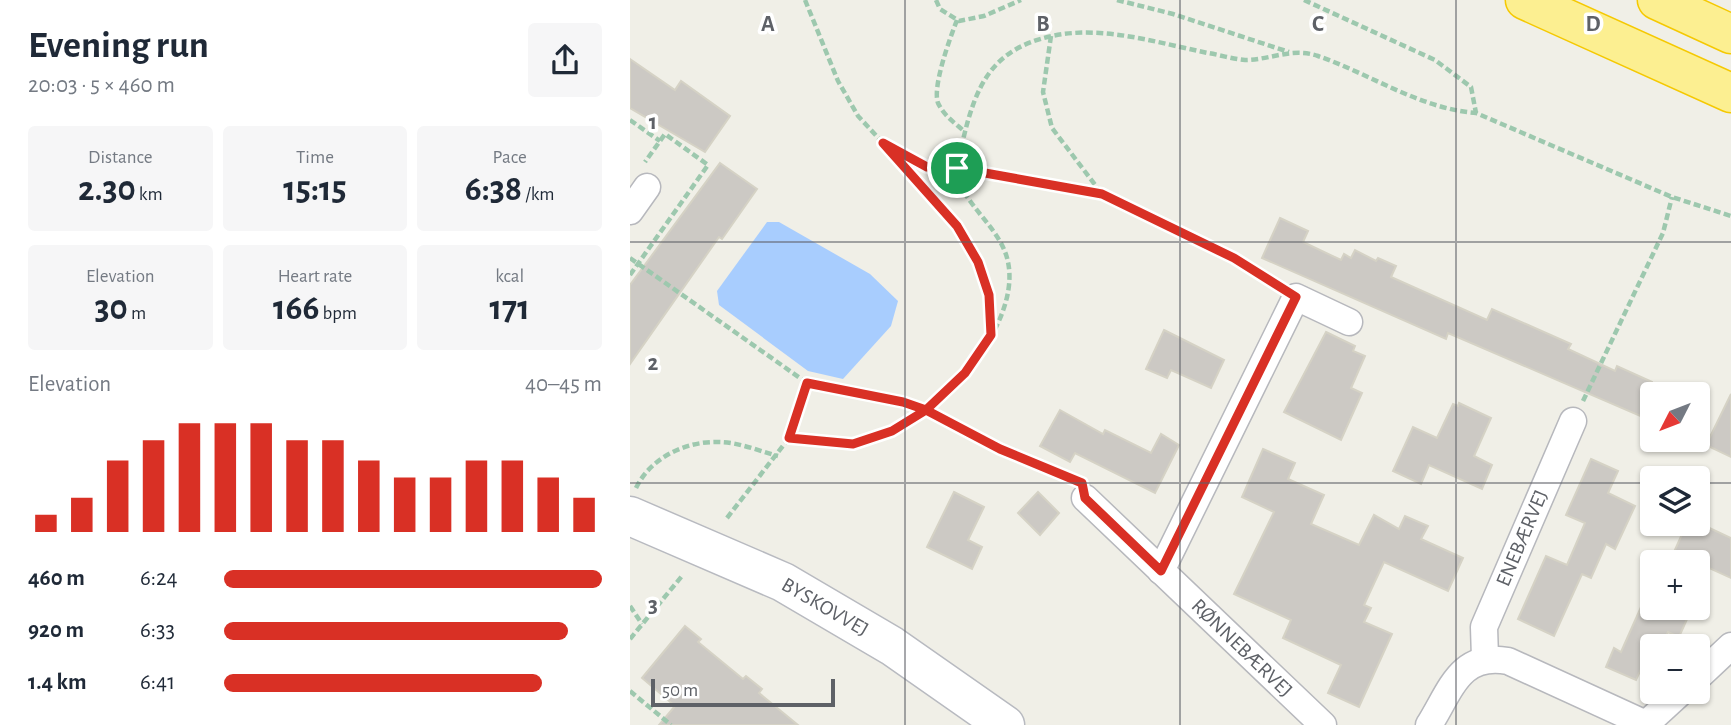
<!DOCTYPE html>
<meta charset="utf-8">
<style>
:root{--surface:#fff;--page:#f6f6f7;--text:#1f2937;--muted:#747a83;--accent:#d93025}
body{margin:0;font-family:"Alegreya Sans",sans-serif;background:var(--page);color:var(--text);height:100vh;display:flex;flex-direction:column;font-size:26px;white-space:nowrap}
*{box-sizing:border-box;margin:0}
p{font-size:23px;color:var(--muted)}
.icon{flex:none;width:38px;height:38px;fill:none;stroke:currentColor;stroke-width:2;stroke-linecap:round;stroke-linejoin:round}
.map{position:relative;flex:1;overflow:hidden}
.sheet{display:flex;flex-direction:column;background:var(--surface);width:630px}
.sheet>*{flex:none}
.needle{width:46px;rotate:228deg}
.tools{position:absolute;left:1010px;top:382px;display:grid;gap:14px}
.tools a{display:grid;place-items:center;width:70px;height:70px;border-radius:7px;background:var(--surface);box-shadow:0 2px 5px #0004;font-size:35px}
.scale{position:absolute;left:21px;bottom:18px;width:184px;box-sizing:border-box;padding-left:7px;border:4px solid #5e6167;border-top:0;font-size:19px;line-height:24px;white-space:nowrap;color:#5e6167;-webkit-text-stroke:5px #fff;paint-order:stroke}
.pin{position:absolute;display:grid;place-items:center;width:60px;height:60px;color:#fff;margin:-30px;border:4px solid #fff;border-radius:50%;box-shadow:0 2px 7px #0007}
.round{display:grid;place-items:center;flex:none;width:74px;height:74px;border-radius:7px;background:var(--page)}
.head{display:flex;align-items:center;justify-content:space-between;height:119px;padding:0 28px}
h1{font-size:38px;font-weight:600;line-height:52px}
.figures{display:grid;grid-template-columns:repeat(3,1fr);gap:10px;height:119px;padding:7px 28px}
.figures div{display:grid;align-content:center;border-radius:7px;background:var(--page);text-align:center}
.figures b{font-size:35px;font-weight:600}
.figures small{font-size:19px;font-weight:400}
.figures p{font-size:19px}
.chart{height:196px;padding:14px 28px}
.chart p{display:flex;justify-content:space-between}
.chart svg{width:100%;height:126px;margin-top:7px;stroke:var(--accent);stroke-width:6}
ul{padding:0 28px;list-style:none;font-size:23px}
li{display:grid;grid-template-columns:112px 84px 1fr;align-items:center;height:52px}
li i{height:18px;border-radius:9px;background:var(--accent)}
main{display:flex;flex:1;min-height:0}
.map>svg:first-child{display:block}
</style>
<main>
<section class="sheet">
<div class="head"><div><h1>Evening run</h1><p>20:03 · 5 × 460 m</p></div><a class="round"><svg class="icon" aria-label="share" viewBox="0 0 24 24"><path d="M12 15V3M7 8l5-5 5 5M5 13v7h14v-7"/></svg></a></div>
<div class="figures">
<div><p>Distance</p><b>2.30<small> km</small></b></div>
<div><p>Time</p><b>15:15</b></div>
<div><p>Pace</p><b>6:38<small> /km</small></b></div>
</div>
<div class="figures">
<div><p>Elevation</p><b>30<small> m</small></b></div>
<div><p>Heart rate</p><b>166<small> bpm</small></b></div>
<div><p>kcal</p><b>171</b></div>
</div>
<div class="chart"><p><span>Elevation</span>40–45 m</p>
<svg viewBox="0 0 160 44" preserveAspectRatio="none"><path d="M5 44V38M15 44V32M25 44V19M35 44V12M45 44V6M55 44V6M65 44V6M75 44V12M85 44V12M95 44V19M105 44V25M115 44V25M125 44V19M135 44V19M145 44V25M155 44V32"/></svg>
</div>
<ul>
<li><b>460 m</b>6:24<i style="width:100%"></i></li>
<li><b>920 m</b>6:33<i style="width:91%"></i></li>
<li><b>1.4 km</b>6:41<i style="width:84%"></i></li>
</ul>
</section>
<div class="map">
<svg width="1101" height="725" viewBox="0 0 1101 725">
<rect width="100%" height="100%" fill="#f0efe7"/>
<!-- water -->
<path fill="#a8cdfe" d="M137,222H149L240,274L268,301L261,326L213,379L178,371L89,305L87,291Z"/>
<!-- building -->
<g fill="#ccc9c4" stroke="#d5d2c5" stroke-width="2">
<path d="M0,59L45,90L51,81L100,116L75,152L0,108Z"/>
<path d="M90,163L127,189L92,239L89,237L0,364V285Z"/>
<path d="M650,218L678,231L673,242L711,260L714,254L721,258L725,250L746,261L748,258L766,266L761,277L857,320L862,309L941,344L938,349L985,371L987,366L1022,382V421L818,333L816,339L632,258Z"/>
<path d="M534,330L594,360L581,388L541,370L537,378L516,369Z"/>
<path d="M696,332L725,346L723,351L735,356L721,388L732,393L711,440L654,412Z"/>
<path d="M1101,394V457L1076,445Z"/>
<path d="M829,403L861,418L844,456L862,465L852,489L799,465L791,484L763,471L783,427L807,438L823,404L828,406Z"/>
<path d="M430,410L473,434L475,430L521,453L531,434L549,445L525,493L445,453L440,462L410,446Z"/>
<path d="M633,449L665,463L658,479L694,495L681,524L729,545L744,515L769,529L775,516L798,526L791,539L833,558L818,591L754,562L734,605L741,608L734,622L762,634L729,707L698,693L711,665L653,638L661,620L604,594L644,512L612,497Z"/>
<path d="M961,459L988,471L978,493L1005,506L985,549L976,544L961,578L952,574L924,636L888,619L916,556L937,565L955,523L936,515Z"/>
<path d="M324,492L354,507L338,540L352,547L342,569L297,547Z"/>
<path d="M408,492L429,513L410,535L388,513Z"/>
<path d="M1057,523H1069L1101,538V578L1044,552Z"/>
<path d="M1011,607H1036L1058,617L1049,637L1038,632L1031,646H1022V672L1012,667L1006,680L976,667L984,648L991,652Z"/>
<path d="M55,626L71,639L68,642L113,679L116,676L132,689L129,693L168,725H29L45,706L12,678Z"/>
</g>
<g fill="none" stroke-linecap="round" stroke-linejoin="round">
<defs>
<g id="minor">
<path d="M0,211L17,187"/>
<path d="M455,498L693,725"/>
<path d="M531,571L666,297L719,322"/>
<path d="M855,658L854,627L943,421"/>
<path d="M1068,677L1101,646"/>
<path d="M1016,724L1052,691"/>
<path d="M799,725C821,690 830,652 878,661L1018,725"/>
</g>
<path id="secondary" d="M0,516L153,582L262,646L375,725"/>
<g id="motorway">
<path d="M895,0L1101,93"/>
<path d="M1027,0L1101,34"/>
</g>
</defs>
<!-- minor casing -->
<use href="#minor" stroke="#b7b8bd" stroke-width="29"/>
<!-- secondary casing -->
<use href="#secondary" stroke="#b8bac0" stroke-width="41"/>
<!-- motorway casing -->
<use href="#motorway" stroke="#f5c902" stroke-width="41"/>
<!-- path -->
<g stroke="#9dc8ae" stroke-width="4.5" stroke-dasharray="7 3.5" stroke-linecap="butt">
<path d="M175,0L208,81L228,116L253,143L297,167L327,168L471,194"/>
<path d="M306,0L310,9L329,21L354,16L391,0"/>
<path d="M487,0L543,14L659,52"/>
<path d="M674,0L805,60L841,87L846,113"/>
<path d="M327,20C320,38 302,87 308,103C314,116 325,123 335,132"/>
<path d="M421,36L413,92L422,128L472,194L604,258L648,285"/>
<path d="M0,120L30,141"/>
<path d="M256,147C295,189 350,237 359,297C360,309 360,322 361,334"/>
<path d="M0,258L177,383L273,402L296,410L370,449L443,479"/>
<path d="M0,275L78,165L35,134L15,162"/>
<path d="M953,401L1033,233L1042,197"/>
<path d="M159,438C179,440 201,445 222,444C290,438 393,333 378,262C372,232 344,213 331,186C324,171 329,156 333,140C346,85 362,49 422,36C473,25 528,43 578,53C590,55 603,59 615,60C640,60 662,47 688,56C740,74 791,109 846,113L1042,197L1101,216"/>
<path d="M6,488C21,457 56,441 89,442C108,442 129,451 148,456"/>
<path d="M97,518L159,438L177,383"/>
<path d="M0,606L12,624"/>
<path d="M0,639L52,576"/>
<path d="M0,691L41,725"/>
</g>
<!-- minor -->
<use href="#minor" stroke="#fff" stroke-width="26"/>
<!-- secondary -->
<use href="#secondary" stroke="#fff" stroke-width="38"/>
<!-- motorway -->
<use href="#motorway" stroke="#fcef91" stroke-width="38"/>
</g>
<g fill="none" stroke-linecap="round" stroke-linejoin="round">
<defs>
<path id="route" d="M327,168L297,167L253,143L327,226L348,262L359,295L361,335L335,373L296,410L262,431L223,444L159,438L177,383L273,402L296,410L370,449L452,483L455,498L531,571L666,297L604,258L472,194L327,168"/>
</defs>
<!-- route casing -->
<use href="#route" stroke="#fff" stroke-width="14"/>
<!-- route -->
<use href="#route" stroke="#d93025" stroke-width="9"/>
</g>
<!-- grid -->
<path fill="none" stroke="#5e6167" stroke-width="2" stroke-opacity="0.55" d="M275,0V725M550,0V725M826,0V725M0,242H1101M0,483H1022M1068,483H1101"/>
<g text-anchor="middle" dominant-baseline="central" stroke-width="7" stroke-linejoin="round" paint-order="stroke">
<!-- street labels -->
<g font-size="21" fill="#5e6167" stroke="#fff">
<text transform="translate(892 538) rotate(-67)">ENEBÆRVEJ</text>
<text transform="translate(195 607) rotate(30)">BYSKOVVEJ</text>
<text transform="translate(612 648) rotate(44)">RØNNEBÆRVEJ</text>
</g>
</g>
<g font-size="23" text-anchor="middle" font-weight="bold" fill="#5e6167" stroke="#fff" stroke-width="7" stroke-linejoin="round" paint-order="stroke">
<text x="138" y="31">A</text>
<text x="413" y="31">B</text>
<text x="688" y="31">C</text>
<text x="963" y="31">D</text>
<text x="23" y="129">1</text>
<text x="23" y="370">2</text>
<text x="23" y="612">3</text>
</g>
</svg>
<div class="tools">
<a><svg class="needle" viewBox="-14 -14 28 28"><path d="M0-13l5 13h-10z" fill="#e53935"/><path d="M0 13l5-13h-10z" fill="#747a83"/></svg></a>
<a><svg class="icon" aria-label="layers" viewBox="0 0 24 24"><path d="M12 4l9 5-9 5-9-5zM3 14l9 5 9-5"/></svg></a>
<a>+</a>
<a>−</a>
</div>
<div class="scale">50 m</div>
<div class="pin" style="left:327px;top:168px;background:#1e9e55"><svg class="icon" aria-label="arrive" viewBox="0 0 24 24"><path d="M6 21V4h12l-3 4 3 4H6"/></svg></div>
</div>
</main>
